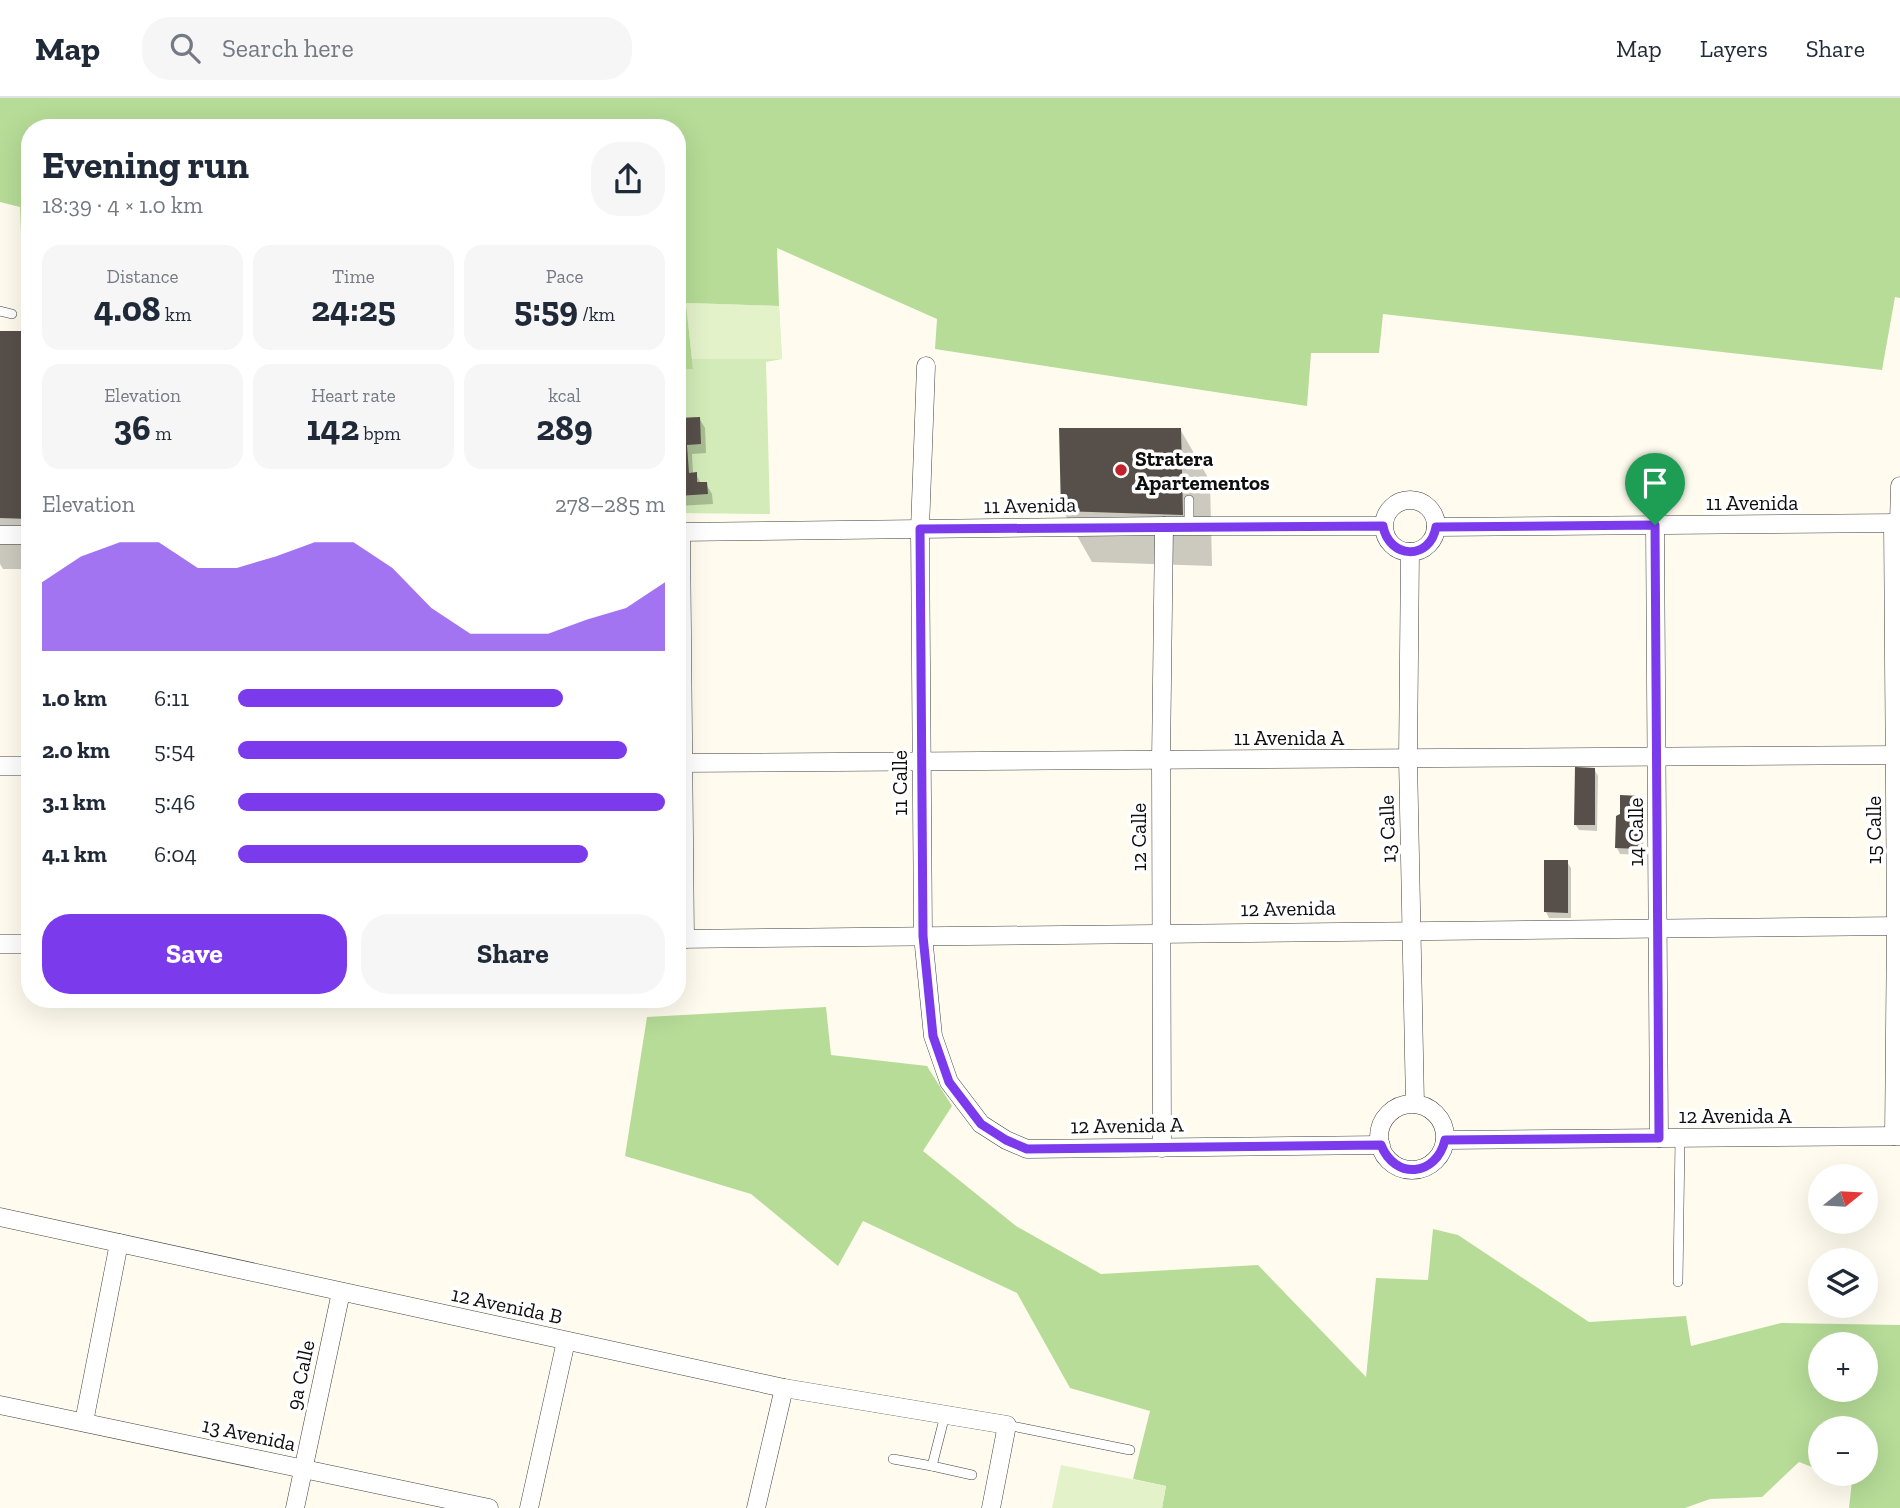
<!DOCTYPE html>
<meta charset="utf-8">
<style>
:root{--surface:#fff;--page:#f6f6f7;--text:#1f2937;--muted:#747a83;--line:#e0e1e3;--accent:#7c3aed}
body{margin:0;font-family:"Zilla Slab",serif;background:var(--page);color:var(--text);height:100vh;display:flex;flex-direction:column;font-size:26px;white-space:nowrap}
*{box-sizing:border-box;margin:0}
p{font-size:23px;color:var(--muted)}
.icon{flex:none;width:38px;height:38px;fill:none;stroke:currentColor;stroke-width:2;stroke-linecap:round;stroke-linejoin:round}
.map{position:relative;flex:1;overflow:hidden}
.side{position:absolute;left:21px;top:21px;width:665px;height:889px;display:flex;flex-direction:column;background:var(--surface);border-radius:28px;box-shadow:0 7px 28px #0002}
.side>*{flex:none}
.needle{width:46px;rotate:72deg}
.buttons{position:absolute;left:1808px;top:1066px;display:grid;gap:14px}
.buttons a{display:grid;place-items:center;width:70px;height:70px;border-radius:50%;background:var(--surface);box-shadow:0 7px 28px #0002;font-size:35px}
.pin{position:absolute;display:grid;place-items:center;width:60px;height:60px;color:#fff;margin:-72px -30px;border-radius:50% 50% 50% 0;rotate:-45deg;box-shadow:0 0 7px #0007}
.pin .icon{rotate:45deg}
.round{display:grid;place-items:center;flex:none;width:74px;height:74px;border-radius:28px;background:var(--page)}
.head{display:flex;align-items:center;justify-content:space-between;height:119px;padding:0 21px}
h1{font-size:38px;font-weight:800;line-height:52px}
.metrics{display:grid;grid-template-columns:repeat(3,1fr);gap:10px;height:119px;padding:7px 21px}
.metrics div{display:grid;align-content:center;border-radius:18px;background:var(--page);text-align:center}
.metrics b{font-size:35px;font-weight:800}
.metrics small{font-size:19px;font-weight:400}
.metrics p{font-size:19px}
.chart{height:196px;padding:14px 21px}
.chart p{display:flex;justify-content:space-between}
.chart svg{width:100%;height:126px;margin-top:7px;fill:var(--accent);opacity:.7}
.button{display:flex;gap:14px;margin-top:auto;padding:14px 21px}
.button a{flex:1;height:80px;border-radius:28px;background:var(--accent);color:#fff;font-size:28px;font-weight:800;line-height:80px;text-align:center}
.button a+a{background:var(--page);color:var(--text)}
ul{padding:0 21px;list-style:none;font-size:23px}
li{display:grid;grid-template-columns:112px 84px 1fr;align-items:center;height:52px}
li i{height:18px;border-radius:9px;background:var(--accent)}
header{display:flex;align-items:center;gap:42px;box-sizing:border-box;height:98px;padding:0 35px;background:var(--surface);border-bottom:2px solid var(--line)}
header strong{font-size:33px}
nav{display:flex;gap:38px;margin-inline-start:auto;font-size:24px}
.search{width:490px;height:63px;background:var(--page);display:flex;align-items:center;gap:18px;box-sizing:border-box;padding:0 24px;border-radius:28px;color:var(--muted);font-size:26px}
.map>svg:first-child{display:block}
</style>
<header>
<strong>Map</strong>
<div class="search"><svg class="icon" aria-label="search" viewBox="0 0 24 24"><circle cx="10" cy="10" r="6"/><path d="M15 15l6 6"/></svg>Search here</div>
<nav><a>Map</a><a>Layers</a><a>Share</a></nav>
</header>
<div class="map">
<svg width="1900" height="1410" viewBox="0 0 1900 1410">
<rect width="100%" height="100%" fill="#fffcef"/>
<!-- green -->
<path fill="#d2ebb8" d="M686,205L779,208L782,261L766,264L770,416L677,415V272L693,271Z"/>
<!-- forest -->
<g fill="#b6dc97" fill-rule="evenodd">
<path d="M0,0H1900V200L1895,199L1882,272L1383,216L1379,255H1311L1307,308L935,251L937,221L777,150L779,208L686,205L693,271L677,272V30H30V216L24,214L20,109L0,104Z"/>
<path d="M826,909L831,957L927,968L952,1008L923,1053L1016,1128L1101,1176L1258,1167L1366,1279L1376,1180L1428,1182L1433,1131L1458,1137L1589,1224L1686,1218L1691,1248L1781,1225L1900,1227V1410H1849L1852,1383L1831,1376H1866V1330H1820V1372L1799,1364L1762,1399L1710,1401L1685,1410H1162L1166,1388L1133,1381L1150,1313L1070,1290L1017,1195L863,1123L838,1168L751,1096L625,1058L647,919ZM1820,1246H1866V1292H1820Z"/>
</g>
<!-- pitch -->
<g fill="#e4f2ca">
<path d="M686,205L779,208L782,261H692Z"/>
<path d="M1061,1367L1166,1388L1162,1410H1052Z"/>
</g>
<!-- shadow -->
<g fill="#0003">
<path d="M0,235H30V471H3L0,466Z"/>
<path d="M699,320L705,330L706,355L692,356L693,376H696L701,386H706L712,396L713,406L677,408V322Z"/>
<path d="M1180,331L1210,383L1212,468L1092,464L1063,413Z"/>
<path d="M1594,671L1598,678L1597,733L1579,732L1575,726Z"/>
<path d="M1640,700L1644,706L1643,757L1620,756L1617,750Z"/>
<path d="M1567,764L1571,770V820H1549L1546,814Z"/>
</g>
<!-- building -->
<g fill="#574f4a">
<path d="M0,233H30V421L0,420Z"/>
<path d="M700,319L701,346L687,347L689,375L697,374V384H707L708,396L677,398V320Z"/>
<path d="M1059,330H1181L1183,417L1061,413Z"/>
<path d="M1575,669L1595,670V727H1574Z"/>
<path d="M1620,697L1641,698L1640,751L1615,750L1616,718L1620,716Z"/>
<path d="M1544,762H1568V815L1544,814Z"/>
</g>
<g fill="none" stroke-linecap="round" stroke-linejoin="round">
<defs>
<g id="service">
<path d="M0,213L12,216"/>
<path d="M1189,428V402"/>
<path d="M1678,1184L1680,1040"/>
<path d="M945,1317L932,1368L972,1377"/>
<path d="M1007,1327L1130,1352"/>
<path d="M893,1361L932,1368"/>
</g>
<g id="minor">
<path d="M926,268L920,431L923,838L933,938L949,984L981,1026L1006,1042L1027,1051L1381,1047"/>
<circle cx="1410" cy="428" r="26"/>
<path d="M1893,425L1896,828L1894,1038"/>
<path d="M1899,425L1900,388"/>
<path d="M1655,427L1659,1040"/>
<path d="M1436,429L1900,425"/>
<path d="M677,434L1164,428H1383"/>
<path d="M681,434L685,841"/>
<path d="M0,437H30"/>
<path d="M1410,454L1408,661L1415,1006"/>
<path d="M677,665L1900,657"/>
<path d="M0,668H30"/>
<path d="M677,841L1900,828"/>
<path d="M0,846H30"/>
<circle cx="1412" cy="1039" r="33"/>
<path d="M1445,1042L1900,1038"/>
<path d="M1162,1050L1161,662L1164,428"/>
<path d="M0,1119L784,1290L1007,1327L991,1410"/>
<path d="M0,1307L489,1410"/>
<path d="M84,1324L119,1145"/>
<path d="M295,1410L341,1194"/>
<path d="M529,1410L566,1243"/>
<path d="M756,1410L784,1290"/>
</g>
</defs>
<!-- service casing -->
<use href="#service" stroke="#414141" stroke-width="10"/>
<!-- minor casing -->
<use href="#minor" stroke="#414141" stroke-width="19"/>
<!-- service -->
<use href="#service" stroke="#fff" stroke-width="9"/>
<!-- minor -->
<use href="#minor" stroke="#fff" stroke-width="18"/>
</g>
<g fill="none" stroke-linecap="round" stroke-linejoin="round">
<defs>
<path id="route" d="M1655,427L1659,1040L1445,1042C1436,1079 1395,1082 1381,1047L1027,1051L1006,1042L981,1026L949,984L933,938L923,838L920,431L1383,428C1389,461 1430,463 1436,429Z"/>
</defs>
<!-- route casing -->
<use href="#route" stroke="#fff" stroke-width="14"/>
<!-- route -->
<use href="#route" stroke="#7c3aed" stroke-width="9"/>
</g>
<!-- markers -->
<circle fill="#c22229" stroke="#fff" stroke-width="2.5" cx="1121" cy="372" r="7"/>
<g text-anchor="middle" dominant-baseline="central" stroke-width="7" stroke-linejoin="round" paint-order="stroke">
<!-- poi labels -->
<g font-size="21" font-weight="bold" fill="#0e0e0e" stroke="#fff" text-anchor="start">
<text x="1135" y="360">Stratera<tspan x="1135" dy="24">Apartementos</tspan></text>
</g>
<!-- street labels -->
<g font-size="21" fill="#0e0e0e" stroke="#fff">
<text x="1752" y="404">11 Avenida</text>
<text transform="translate(1030 407) rotate(-1)">11 Avenida</text>
<text x="1289" y="639">11 Avenida A</text>
<text transform="translate(899 685) rotate(-90)">11 Calle</text>
<text transform="translate(1387 731) rotate(-92)">13 Calle</text>
<text transform="translate(1873 732) rotate(-90)">15 Calle</text>
<text transform="translate(1635 734) rotate(-90)">14 Calle</text>
<text transform="translate(1138 739) rotate(-90)">12 Calle</text>
<text transform="translate(1288 810) rotate(-1)">12 Avenida</text>
<text x="1735" y="1017">12 Avenida A</text>
<text transform="translate(1127 1027) rotate(-1)">12 Avenida A</text>
<text transform="translate(507 1207) rotate(12)">12 Avenida B</text>
<text transform="translate(300 1277) rotate(-78)">9a Calle</text>
<text transform="translate(249 1336) rotate(12)">13 Avenida</text>
</g>
</g>
</svg>
<div class="buttons">
<a><svg class="needle" viewBox="-14 -14 28 28"><path d="M0-13l5 13h-10z" fill="#e53935"/><path d="M0 13l5-13h-10z" fill="#747a83"/></svg></a>
<a><svg class="icon" aria-label="layers" viewBox="0 0 24 24"><path d="M12 4l9 5-9 5-9-5zM3 14l9 5 9-5"/></svg></a>
<a>+</a>
<a>−</a>
</div>
<div class="pin" style="left:1655px;top:427px;background:#1e9e55"><svg class="icon" aria-label="arrive" viewBox="0 0 24 24"><path d="M6 21V4h12l-3 4 3 4H6"/></svg></div>
<section class="side">
<div class="head"><div><h1>Evening run</h1><p>18:39 · 4 × 1.0 km</p></div><a class="round"><svg class="icon" aria-label="share" viewBox="0 0 24 24"><path d="M12 15V3M7 8l5-5 5 5M5 13v7h14v-7"/></svg></a></div>
<div class="metrics">
<div><p>Distance</p><b>4.08<small> km</small></b></div>
<div><p>Time</p><b>24:25</b></div>
<div><p>Pace</p><b>5:59<small> /km</small></b></div>
</div>
<div class="metrics">
<div><p>Elevation</p><b>36<small> m</small></b></div>
<div><p>Heart rate</p><b>142<small> bpm</small></b></div>
<div><p>kcal</p><b>289</b></div>
</div>
<div class="chart"><p><span>Elevation</span>278–285 m</p>
<svg viewBox="0 0 160 44" preserveAspectRatio="none"><path d="M0 44V20L10 11L20 6L30 6L40 15L50 15L60 11L70 6L80 6L90 15L100 29L110 38L120 38L130 38L140 33L150 29L160 20V44z"/></svg>
</div>
<ul>
<li><b>1.0 km</b>6:11<i style="width:76%"></i></li>
<li><b>2.0 km</b>5:54<i style="width:91%"></i></li>
<li><b>3.1 km</b>5:46<i style="width:100%"></i></li>
<li><b>4.1 km</b>6:04<i style="width:82%"></i></li>
</ul>
<div class="button"><a>Save</a><a>Share</a></div>
</section>
</div>
